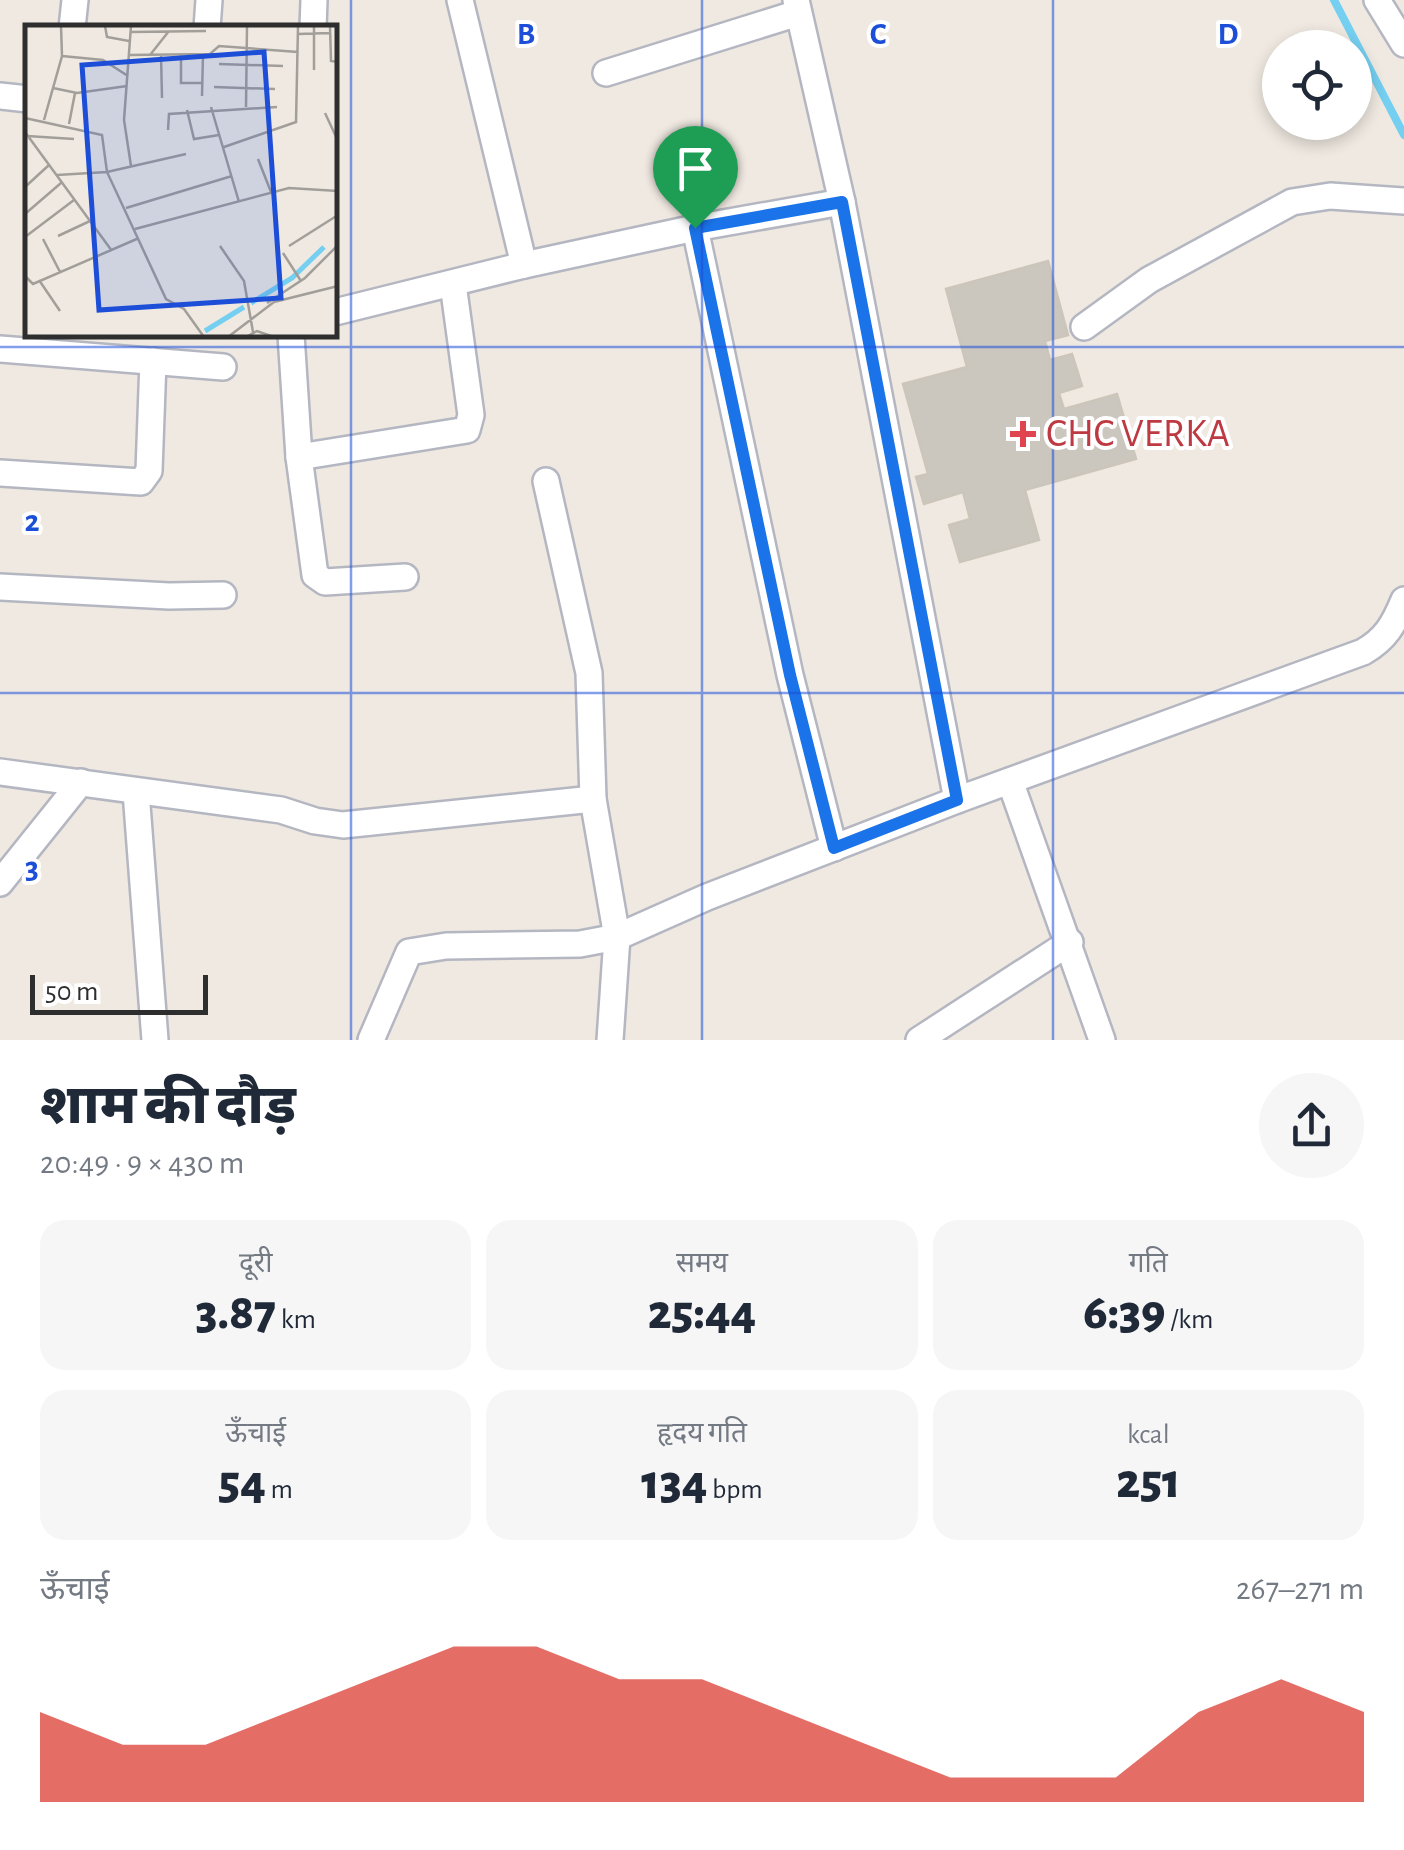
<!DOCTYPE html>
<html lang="hi">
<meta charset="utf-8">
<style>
:root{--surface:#fff;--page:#f6f6f7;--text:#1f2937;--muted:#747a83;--accent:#d93025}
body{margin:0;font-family:"Alegreya Sans","Noto Sans Devanagari",sans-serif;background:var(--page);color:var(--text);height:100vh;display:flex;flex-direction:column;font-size:38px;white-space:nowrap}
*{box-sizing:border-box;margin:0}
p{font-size:32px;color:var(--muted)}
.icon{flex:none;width:55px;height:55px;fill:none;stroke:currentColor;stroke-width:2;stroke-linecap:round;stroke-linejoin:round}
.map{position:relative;height:1040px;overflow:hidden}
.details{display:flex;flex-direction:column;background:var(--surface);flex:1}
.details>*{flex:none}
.controls{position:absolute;left:1262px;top:30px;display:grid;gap:20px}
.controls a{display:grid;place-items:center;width:110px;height:110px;border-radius:50%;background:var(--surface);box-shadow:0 5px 15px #0003;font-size:50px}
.scale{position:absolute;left:30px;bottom:25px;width:178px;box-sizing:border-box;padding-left:10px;border:5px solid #2e2e2e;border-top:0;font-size:28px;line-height:35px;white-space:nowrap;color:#2e2e2e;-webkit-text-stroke:8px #fff;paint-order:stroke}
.pin{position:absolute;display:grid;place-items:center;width:85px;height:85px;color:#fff;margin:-102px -42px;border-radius:50% 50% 50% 0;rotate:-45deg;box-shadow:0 0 10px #0007}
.pin .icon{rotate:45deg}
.round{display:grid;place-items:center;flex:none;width:105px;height:105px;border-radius:52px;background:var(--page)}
.head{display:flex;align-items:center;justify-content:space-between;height:170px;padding:0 40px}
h1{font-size:55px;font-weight:800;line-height:75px}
.stats{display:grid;grid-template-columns:repeat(3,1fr);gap:15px;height:170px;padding:10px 40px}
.stats div{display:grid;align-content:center;border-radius:25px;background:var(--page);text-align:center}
.stats b{font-size:50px;font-weight:800}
.stats small{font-size:28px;font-weight:400}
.stats p{font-size:28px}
.chart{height:280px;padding:20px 40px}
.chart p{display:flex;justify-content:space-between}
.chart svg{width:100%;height:180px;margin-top:10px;fill:var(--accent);opacity:.7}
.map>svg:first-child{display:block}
</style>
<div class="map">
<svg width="1404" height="1040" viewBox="0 0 1404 1040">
<rect width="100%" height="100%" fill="#efe9e1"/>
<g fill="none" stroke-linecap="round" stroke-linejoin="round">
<!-- stream -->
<path stroke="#75cff0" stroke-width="8" d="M1334,0L1404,135"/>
</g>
<!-- building -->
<path fill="#cbc7bf" stroke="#cbc5ba" stroke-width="2.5" d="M1048,261L1068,335L1045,341L1050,360L1072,354L1082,386L1059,393L1064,409L1117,394L1136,459L1025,490L1039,540L960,562L949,525L970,519L963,492L924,504L916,477L928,474L903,384L967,367L946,289Z"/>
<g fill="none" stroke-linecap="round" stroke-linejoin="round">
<defs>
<g id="minor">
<path d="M460,0L524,265"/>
<path d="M796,0L842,202L957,800"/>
<path d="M1377,0L1404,44"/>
<path d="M72,28L75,0"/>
<path d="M207,28L209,0"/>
<path d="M313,28L314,0"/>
<path d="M606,73L798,13"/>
<path d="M0,96L28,99"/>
<path d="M695,228L790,675L834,848"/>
<path d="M335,312L524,265L695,228L842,202"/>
<path d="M1084,327L1149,280L1292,202L1330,196L1404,201"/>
<path d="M291,335L299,457L315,575L325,582L405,577"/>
<path d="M0,349L223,367"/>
<path d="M299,457L467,430L471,415L453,284"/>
<path d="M0,473L141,482L149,471L153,361"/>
<path d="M546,481L589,673L593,799L617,937L610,1040"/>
<path d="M0,587L169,596L223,595"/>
<path d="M0,772L281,810L315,821L343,825L593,799"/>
<path d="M1010,781L1102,1040"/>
<path d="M136,792L155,1040"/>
<path d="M0,883L81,782"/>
<path d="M371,1040L409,952L446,946L580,944L617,937L707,897L957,800L1363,652C1386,639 1394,624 1404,600"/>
<path d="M919,1040L1070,942"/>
</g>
</defs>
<!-- minor casing -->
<use href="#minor" stroke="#b4b7c1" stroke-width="30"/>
<!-- minor -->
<use href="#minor" stroke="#fff" stroke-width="25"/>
</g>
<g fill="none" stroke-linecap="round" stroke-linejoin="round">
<defs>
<path id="route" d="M842,202L957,800L834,848L790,675L695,228Z"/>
</defs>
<!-- route casing -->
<use href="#route" stroke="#fff" stroke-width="20"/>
<!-- route -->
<use href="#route" stroke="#1a73e8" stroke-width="12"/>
</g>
<!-- grid -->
<path fill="none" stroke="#1d4ed8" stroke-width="2.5" stroke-opacity="0.55" d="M351,0V1040M702,0V1040M1053,0V1040M0,347H1404M0,693H1404"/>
<!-- markers -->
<path fill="#e0444e" stroke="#fff" stroke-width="4" d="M1018 419h10v10h10v10h-10v10h-10v-10h-10v-10h10z"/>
<g text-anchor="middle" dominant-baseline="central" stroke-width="8" stroke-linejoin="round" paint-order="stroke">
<!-- health labels -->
<g font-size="40" fill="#be3a42" stroke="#fff" text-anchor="start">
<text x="1046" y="434">CHC VERKA</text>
</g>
</g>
<!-- overview -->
<g transform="translate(25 25)">
<rect width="312" height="312" fill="#efe9e1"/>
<path fill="none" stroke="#75cff0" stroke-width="5" d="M226,278L267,253L299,222M180,306L219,282"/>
<path fill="none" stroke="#a29e99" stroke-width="2.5" d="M80,1L82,12L104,16M106,1L99,95L106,141M305,1L306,36L313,37M106,7L181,6M273,9L305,8M156,29V58H177M104,30L185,29L194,21L273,27M125,30L144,6M136,30L137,73M37,31L78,35L103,51M194,39L258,41M289,45V1M189,62L250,64M28,63L52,68L102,61M177,71L178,29M186,82L214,177M221,82L222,1M162,85L169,114L194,110M300,88L313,116M0,93L77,110L82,147L141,274L159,284L179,312M19,95L37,31L36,1M44,99L50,68M143,105L144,89L252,82M0,107L87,226M2,111L49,114M199,122L271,97L273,1M233,134L246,167M32,150L82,147L161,129M0,162L24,140M101,183L207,151M0,189L36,158M110,204L264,163L313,166M33,211L65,196M0,212L49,175M18,214L35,247M195,221L219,256L228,307M264,221L313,190M258,228L276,256M0,251L8,259L114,213M14,255L35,286M242,278L280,253L313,220M203,312L249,277L313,261M221,312L232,306L249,312"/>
<path fill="#1d4ed8" fill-opacity="0.15" stroke="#1d4ed8" stroke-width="5" d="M239,27L256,273L74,285L57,40Z"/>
<rect width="312" height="312" fill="none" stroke="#2e2e2e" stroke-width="5"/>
</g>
<g font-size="32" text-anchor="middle" font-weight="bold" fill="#1d4ed8" stroke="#fff" stroke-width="8" stroke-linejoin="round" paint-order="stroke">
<text x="526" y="44">B</text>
<text x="878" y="44">C</text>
<text x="1228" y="44">D</text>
<text x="32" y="531">2</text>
<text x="32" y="878">3</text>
</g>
</svg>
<div class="controls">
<a><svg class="icon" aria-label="locate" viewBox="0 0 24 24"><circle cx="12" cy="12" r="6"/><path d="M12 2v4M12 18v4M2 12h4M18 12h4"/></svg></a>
</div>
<div class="scale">50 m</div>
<div class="pin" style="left:695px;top:228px;background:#1e9e55"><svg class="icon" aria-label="arrive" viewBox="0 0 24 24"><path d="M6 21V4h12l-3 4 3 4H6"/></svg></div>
</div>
<section class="details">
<div class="head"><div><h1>शाम की दौड़</h1><p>20:49 · 9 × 430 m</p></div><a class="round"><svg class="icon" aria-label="share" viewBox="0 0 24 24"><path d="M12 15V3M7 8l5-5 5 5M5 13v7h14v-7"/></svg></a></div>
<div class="stats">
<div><p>दूरी</p><b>3.87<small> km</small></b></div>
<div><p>समय</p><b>25:44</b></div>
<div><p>गति</p><b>6:39<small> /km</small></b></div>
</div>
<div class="stats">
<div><p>ऊँचाई</p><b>54<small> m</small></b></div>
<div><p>हृदय गति</p><b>134<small> bpm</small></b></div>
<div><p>kcal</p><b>251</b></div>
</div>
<div class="chart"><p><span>ऊँचाई</span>267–271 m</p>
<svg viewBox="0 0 160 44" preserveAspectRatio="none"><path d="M0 44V22L10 30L20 30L30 22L40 14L50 6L60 6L70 14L80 14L90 22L100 30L110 38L120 38L130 38L140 22L150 14L160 22V44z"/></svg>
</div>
</section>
